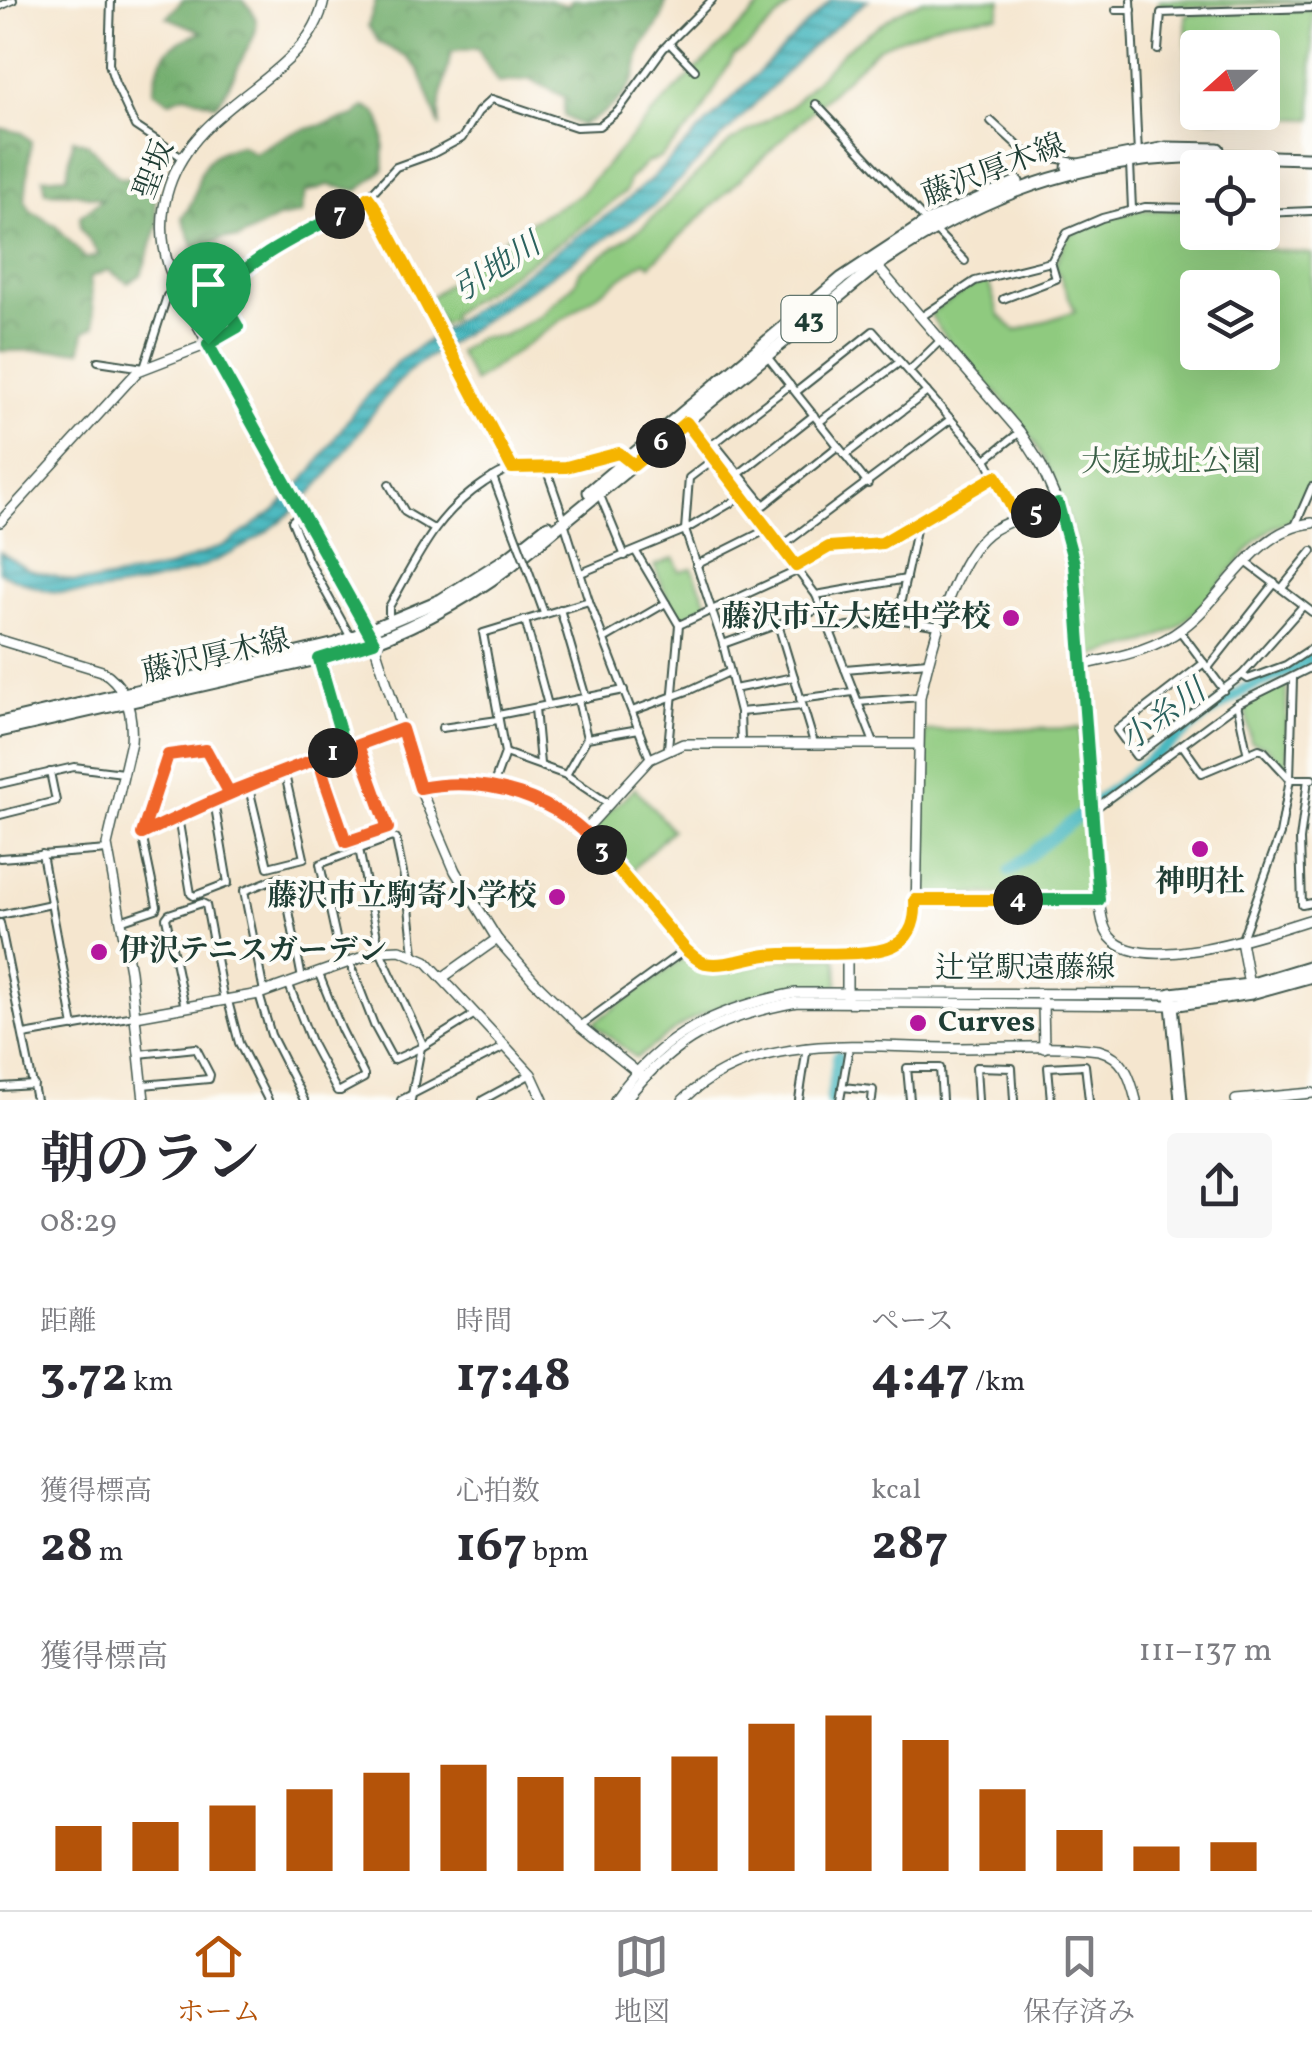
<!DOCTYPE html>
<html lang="ja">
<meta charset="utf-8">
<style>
:root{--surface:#fff;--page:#f7f7f7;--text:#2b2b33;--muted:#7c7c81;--line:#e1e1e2;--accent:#b45309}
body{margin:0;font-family:Vollkorn,"Noto Serif JP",serif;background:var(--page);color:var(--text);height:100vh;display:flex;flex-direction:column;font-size:38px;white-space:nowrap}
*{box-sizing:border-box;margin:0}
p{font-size:32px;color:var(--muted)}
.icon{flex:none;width:55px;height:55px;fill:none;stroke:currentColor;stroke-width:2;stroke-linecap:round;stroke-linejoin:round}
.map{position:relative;height:1100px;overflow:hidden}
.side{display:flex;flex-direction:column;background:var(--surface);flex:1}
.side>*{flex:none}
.needle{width:65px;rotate:249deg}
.tools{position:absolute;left:1180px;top:30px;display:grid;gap:20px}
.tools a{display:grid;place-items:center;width:100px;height:100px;border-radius:10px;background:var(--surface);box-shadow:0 10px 40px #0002;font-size:50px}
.pin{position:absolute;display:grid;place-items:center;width:85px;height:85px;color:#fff;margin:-102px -42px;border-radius:50% 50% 50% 0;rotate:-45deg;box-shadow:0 0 10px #0007}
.pin .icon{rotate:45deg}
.km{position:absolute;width:50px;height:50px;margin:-25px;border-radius:50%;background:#222;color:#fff;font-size:28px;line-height:50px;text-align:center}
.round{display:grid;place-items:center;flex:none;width:105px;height:105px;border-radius:10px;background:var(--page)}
.head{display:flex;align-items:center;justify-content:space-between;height:170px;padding:0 40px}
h1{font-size:55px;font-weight:700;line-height:75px}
.figures{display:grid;grid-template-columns:repeat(3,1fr);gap:15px;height:170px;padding:10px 40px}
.figures div{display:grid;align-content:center}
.figures b{font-size:50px;font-weight:700}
.figures small{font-size:28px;font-weight:400}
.figures p{font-size:28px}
.chart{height:280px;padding:20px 40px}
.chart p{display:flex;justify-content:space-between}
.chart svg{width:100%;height:180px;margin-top:10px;stroke:var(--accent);stroke-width:6}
.tab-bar{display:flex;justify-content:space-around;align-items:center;height:140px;border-top:2px solid var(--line);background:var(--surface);font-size:28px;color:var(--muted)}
.tab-bar a{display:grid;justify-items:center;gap:5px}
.tab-bar .selected{color:var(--accent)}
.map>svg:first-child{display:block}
</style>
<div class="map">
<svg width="1312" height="1100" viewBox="0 0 1312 1100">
<defs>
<pattern id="grass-dots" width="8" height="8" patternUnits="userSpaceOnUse" patternTransform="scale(2.5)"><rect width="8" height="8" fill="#8fca7f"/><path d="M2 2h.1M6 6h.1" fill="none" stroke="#74a569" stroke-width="1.8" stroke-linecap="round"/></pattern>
<pattern id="forest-crowns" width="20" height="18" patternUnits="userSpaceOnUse" patternTransform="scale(2.5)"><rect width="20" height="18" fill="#73ae6e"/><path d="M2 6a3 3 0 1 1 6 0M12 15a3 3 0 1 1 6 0" fill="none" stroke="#5e8f5b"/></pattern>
<pattern id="water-rules" width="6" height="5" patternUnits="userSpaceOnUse" patternTransform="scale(2.5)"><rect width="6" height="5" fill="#48b8bf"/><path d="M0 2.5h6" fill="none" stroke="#3b979c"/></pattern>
</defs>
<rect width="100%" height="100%" fill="#fdfcf7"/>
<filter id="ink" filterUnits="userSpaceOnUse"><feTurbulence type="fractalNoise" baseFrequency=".01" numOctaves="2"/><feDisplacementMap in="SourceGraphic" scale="20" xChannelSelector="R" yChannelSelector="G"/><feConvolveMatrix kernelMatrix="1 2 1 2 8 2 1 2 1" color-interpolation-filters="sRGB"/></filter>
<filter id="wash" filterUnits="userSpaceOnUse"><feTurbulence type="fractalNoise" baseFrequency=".0048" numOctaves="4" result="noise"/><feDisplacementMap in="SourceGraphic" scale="40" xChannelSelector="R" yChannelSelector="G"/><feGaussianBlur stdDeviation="2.25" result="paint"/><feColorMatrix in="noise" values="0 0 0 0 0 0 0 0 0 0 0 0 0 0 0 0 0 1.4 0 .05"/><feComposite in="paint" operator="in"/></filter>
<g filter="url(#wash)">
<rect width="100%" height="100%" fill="#f5e6cf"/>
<!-- grass -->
<path fill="url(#grass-dots)" stroke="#57845a" stroke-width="2.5" d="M1159,0H1312V2L1159,8Z"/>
<!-- forest -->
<g fill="url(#forest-crowns)" stroke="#497651" stroke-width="2.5">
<path d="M183,0H243C269,26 251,38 240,63C233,78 226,91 217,105L185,95L170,101L153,91C159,54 167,44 203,32L167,17Z"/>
<path d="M376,0H547L569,6L571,0H666C661,29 654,26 642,48C637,57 638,69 634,79C623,101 603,115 582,126L564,116V97L530,79L498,83L477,48L451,52L439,110L440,127L419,70L408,58L379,42L368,26Z"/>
<path d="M364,107L376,112C388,132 382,147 384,169L358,191L328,185L305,193L301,214L278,218L238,239L224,238L195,251L182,217C208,189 184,158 241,145L254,153L289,134L355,116Z"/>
<path d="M0,128L22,133L31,141L25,200L31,211L56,226L86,259L99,255L81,229L80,216L103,199L75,193L46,192L43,178L67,176L73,139L88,144L119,177L153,180L158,225L141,275L128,283L108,270L90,277L95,326L84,332L81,350L0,351Z"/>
</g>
<!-- green -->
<g fill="#8fca7f" stroke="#57845a" stroke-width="2.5" fill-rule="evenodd">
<path d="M767,0H796L747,47L734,55L697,121L660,158L648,162L629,179L626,191L572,234L451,314L453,318L442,325L428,299L519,228L579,195L666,99Z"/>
<path d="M923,0H1001L998,15L943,22L879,47L650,265L645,261L474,382L458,352L478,338L503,336L540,316L575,283L580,271L644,226L730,142L791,106L845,50L896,13Z"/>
<path d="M1312,9V119L1263,118L1258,114H1248L1243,118H1191L1188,114L1186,15ZM1198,48H1262V112H1198Z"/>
<path d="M1137,210H1197L1198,232L1230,233L1235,241L1267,249L1312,254V481L1293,519L1272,528L1257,540L1201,607L1175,629L1147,642L1092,656L1088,653C1081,562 1071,480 1009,407C988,382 942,341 930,313L972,286L988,281L999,315L1016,331L1075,311L1055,265L1068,235L1101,220ZM1198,288H1262V352H1198Z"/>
<path d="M674,558L679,571L692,568L707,602L706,606L681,618L669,602L654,566Z"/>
<path d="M1286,683L1288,766L1285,767L1266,747L1251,742L1244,703Z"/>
<path d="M1080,728L1093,890L1089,895L926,894L922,891L925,731Z"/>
<path d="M635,788L672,830L629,873L593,832L592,826Z"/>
<path d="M834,957L837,961L838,984L835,987C780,988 730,996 682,1025C666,1035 652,1048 636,1058L595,1025L596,1021L683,959L707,971L721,972L790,958Z"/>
</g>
<!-- water -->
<path fill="url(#water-rules)" stroke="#347a7a" stroke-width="2.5" d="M831,0H868L810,48L654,206L414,367C377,400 355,442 323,480C274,538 208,572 134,586C106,591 78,596 50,591C34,588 15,579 0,572V552L29,570L73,581L92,582L167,568L227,544L274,511L312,471L354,411L396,363L620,206L653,177Z"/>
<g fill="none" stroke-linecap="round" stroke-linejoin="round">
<!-- river -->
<g stroke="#48b8bf" stroke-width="12">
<path d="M1010,871L1205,716L1245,689L1298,667L1312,657"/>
<path d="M831,1100L838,1056"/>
</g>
</g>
</g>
<g filter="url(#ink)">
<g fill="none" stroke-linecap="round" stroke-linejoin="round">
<defs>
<g id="minor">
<path d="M111,0L109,64L115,83L135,126L182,157"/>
<path d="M1131,0L1138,155"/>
<path d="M0,6L13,0"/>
<path d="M1116,10H1132"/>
<path d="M669,43L695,70"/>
<path d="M1158,50L1161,13L1312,8"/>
<path d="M816,104L927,222"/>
<path d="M991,121L1025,152L1079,163"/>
<path d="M1130,163L1132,209"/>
<path d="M368,197L513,468"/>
<path d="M1262,213L1312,211"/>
<path d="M934,229L965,261"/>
<path d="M1003,299L1056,279L1051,262"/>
<path d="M921,317L975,281L1051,262L1067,233L1102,218L1145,207L1198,208"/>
<path d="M208,344L238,327L219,294L243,269L265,253L361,205L396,167L432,154L462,138L478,112L492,99L576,127L599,126L618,111L663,49L712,0"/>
<path d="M766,355L868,484"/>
<path d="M98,361L144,368L167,296"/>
<path d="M909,371L941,340"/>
<path d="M796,392L873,331L986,459L1017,518"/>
<path d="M819,422L900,362"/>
<path d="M686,423L816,595L874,743"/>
<path d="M714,443L764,505L838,446"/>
<path d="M712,445L790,385"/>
<path d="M845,455L927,392"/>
<path d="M714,459L689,478L685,530L723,644L740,712L741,742"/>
<path d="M986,459L1020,432"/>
<path d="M546,468L562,514"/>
<path d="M739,474L814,415"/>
<path d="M493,477L513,530"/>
<path d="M389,484L405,512L432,528"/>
<path d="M599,493L625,556"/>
<path d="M302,511L292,521L308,560L350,636"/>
<path d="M564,522L589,601L650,759"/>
<path d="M1295,526L1312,487"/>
<path d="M782,546L951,419"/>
<path d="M636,552L679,625L668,748"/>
<path d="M1246,562L1312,612"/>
<path d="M696,565L768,529"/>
<path d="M796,565L829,547L882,543L995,476"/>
<path d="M528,569L544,613"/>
<path d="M581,573L685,530L743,496"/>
<path d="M1282,588L1312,551"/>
<path d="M816,595L906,579"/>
<path d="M560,609L586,698"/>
<path d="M897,619L917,525"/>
<path d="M525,620L548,705"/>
<path d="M389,621V607C418,557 434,516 484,483C494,476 502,471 513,468L566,467L619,453L630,460"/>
<path d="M778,624L814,743"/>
<path d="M679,625L799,570"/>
<path d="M831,630L897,619L939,626"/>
<path d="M1180,631L1224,690"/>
<path d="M604,639L666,603"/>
<path d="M723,644L823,608"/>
<path d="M320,660L345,749"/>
<path d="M1204,663L1117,730L1136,756L1242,675L1248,679L1286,665L1312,648"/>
<path d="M1208,668L1275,583"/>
<path d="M845,669L928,662"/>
<path d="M1242,675L1303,606"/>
<path d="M734,689L794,677"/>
<path d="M800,699L853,692"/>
<path d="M578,700L587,738"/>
<path d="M858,702L920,697"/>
<path d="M1237,704L1247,751"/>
<path d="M535,708L540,764"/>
<path d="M632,711L690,690L729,672"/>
<path d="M740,712L802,706"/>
<path d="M498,715L624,690"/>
<path d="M442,728L498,720"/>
<path d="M1183,746L1202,773L1259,749L1264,751L1290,779H1312"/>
<path d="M505,753L566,775L609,804"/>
<path d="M318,758L346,842L388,828L358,745"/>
<path d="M566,775L587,738L639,729"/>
<path d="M1308,779L1300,840L1302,905L1312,903"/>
<path d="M0,784L74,767L123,773"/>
<path d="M248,784L268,867L304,858L284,770"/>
<path d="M493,786L505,753L483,633L589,601"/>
<path d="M1093,810L1237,704L1312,667"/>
<path d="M0,815L56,801L50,772"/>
<path d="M178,817L191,894L194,896L228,883L214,801"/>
<path d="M143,834L248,784L401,729"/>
<path d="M359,849L380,951L422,1042L411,1100"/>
<path d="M42,854L74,1027"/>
<path d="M0,858L108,850"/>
<path d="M0,915L51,904"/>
<path d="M120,921L156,909L157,906L142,834L165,758L168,755L207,750L229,793"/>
<path d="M0,923L36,1100"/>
<path d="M1242,939L1280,834L1290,779L1293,678"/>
<path d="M350,963L374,1025L393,1060L422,1047L475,1014"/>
<path d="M342,965L320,864L392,837L396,839L408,898L414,954"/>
<path d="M289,985L312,1044L337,1091H340L364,1078V1075L341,1029L319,974"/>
<path d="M264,992L244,891L279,877L283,879L302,979"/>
<path d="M259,994L271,1035L304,1100"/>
<path d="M228,1001L239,1043L268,1100"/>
<path d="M185,1008L166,918L169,914L202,903L206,905L224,1001"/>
<path d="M580,1026L685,950"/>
<path d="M24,1035L134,1016"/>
<path d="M139,1054L196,1048L210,1075L209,1079L143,1085"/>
<path d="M0,1087L34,1085"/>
<path d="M842,1087L873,1090L872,1100"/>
<path d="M401,1100L506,1046"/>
<path d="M483,1100L531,1074"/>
<path d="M799,1100L807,1047"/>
<path d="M840,1100L849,1048"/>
<path d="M910,1100L907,1068H940L942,1100"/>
<path d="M978,1100L976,1067L1012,1068L1014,1100"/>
<path d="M1051,1100L1048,1067L1085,1065L1089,1100"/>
</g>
<g id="tertiary">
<path d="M324,0C308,80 198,98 169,187C157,223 162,258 179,292L370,631L423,796L455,871L497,939L535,982L580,1026L643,1077"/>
<path d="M875,264L1020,432L1041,465L1058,504L1073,563L1099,900C1101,912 1102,927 1110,937C1143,977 1270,932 1312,919"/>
<path d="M0,522L138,371L208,344"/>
<path d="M0,640L102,671C127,686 133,714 131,742L107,845L130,971L144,1100"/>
<path d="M1082,665C1116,657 1155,650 1183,628C1227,595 1253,530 1312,523"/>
<path d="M420,788L469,783L493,786L561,813L585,830L685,950L701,963H723L782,953L872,951L893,947L902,940L911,930L916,916L920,697C930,653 954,554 993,530C1013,518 1037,512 1058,504"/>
<path d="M585,830L650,759L683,744H917"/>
<path d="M915,899L1099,900"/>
<path d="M1241,941L1250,990"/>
<path d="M847,951V999"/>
<path d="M442,978L497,939"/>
<path d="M1043,1002L1044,1048"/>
<path d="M136,1016L259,994L380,951L400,950L426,961L531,1074L543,1100"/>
<path d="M615,1100C662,1033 718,1008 796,993L1171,994"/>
<path d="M625,1100C674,1039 721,1016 797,1002L1172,1005"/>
<path d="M683,1100C755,1029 870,1048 961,1048C1006,1048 1054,1044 1099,1050C1124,1057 1130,1076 1136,1100"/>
<path d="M1236,1100L1312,1093"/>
</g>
<g id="primary">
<path d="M1068,167L1166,148L1218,149"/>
<path d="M589,492L842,278L927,222L1017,182"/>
<path d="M0,723L336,644L441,600L506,559L548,526"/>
<path d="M0,731L339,654C400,634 459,605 510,566L877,265C966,205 1058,165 1167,158C1215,154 1264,157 1312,158"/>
<path d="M1172,1005L1251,993L1312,976"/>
<path d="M1181,1100L1171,994L1249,985L1312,966"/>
</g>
</defs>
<!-- minor casing -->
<use href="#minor" stroke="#3f564b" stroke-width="10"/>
<!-- tertiary casing -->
<use href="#tertiary" stroke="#3f564b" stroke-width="12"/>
<!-- primary casing -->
<use href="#primary" stroke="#3f564b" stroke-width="15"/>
<!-- minor -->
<use href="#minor" stroke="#fff" stroke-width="6"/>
<!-- tertiary -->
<use href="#tertiary" stroke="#fff" stroke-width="9"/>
<!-- primary -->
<use href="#primary" stroke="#fff" stroke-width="11"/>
<defs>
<path id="minor-bridge" d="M513,530L528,569"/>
</defs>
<!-- minor-bridge casing -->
<use href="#minor-bridge" stroke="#3f564b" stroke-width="10" stroke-linecap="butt"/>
<!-- minor-bridge -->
<use href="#minor-bridge" stroke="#fff" stroke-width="6"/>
</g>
</g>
<g fill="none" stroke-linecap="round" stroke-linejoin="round" filter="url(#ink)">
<defs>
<path id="split-1" d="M208,344L374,642L319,659L345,749L333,753"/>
<path id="split-2" d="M326,784L318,758L229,792L206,750L168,755L142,834C205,804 267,776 333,753"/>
<path id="split-3" d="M326,784L346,842L388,828L358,745L402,729L420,788C486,775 558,797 602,850"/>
<path id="split-4" d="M602,850L686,950C691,954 698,961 705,963C724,967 748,957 767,955C802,951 864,959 893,946C913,937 916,918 915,900H1018"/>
<path id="split-5" d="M1018,900H1099L1074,563L1058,504L1036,513"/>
<path id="split-6" d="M661,443L686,422L796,566L829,547L882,543L996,476L1018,520L1036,513"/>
<path id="split-7" d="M340,214L361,205L368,197L374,205L512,468L566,467L619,453L634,465L661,443"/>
<path id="split-8" d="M208,344L238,327L219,294C255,255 294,238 340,214"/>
</defs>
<!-- split-1 casing -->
<use href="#split-1" stroke="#fff" stroke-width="20"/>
<!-- split-2 casing -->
<use href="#split-2" stroke="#fff" stroke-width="20"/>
<!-- split-3 casing -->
<use href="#split-3" stroke="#fff" stroke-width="20"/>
<!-- split-4 casing -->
<use href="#split-4" stroke="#fff" stroke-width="20"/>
<!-- split-5 casing -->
<use href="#split-5" stroke="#fff" stroke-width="20"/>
<!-- split-6 casing -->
<use href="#split-6" stroke="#fff" stroke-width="20"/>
<!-- split-7 casing -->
<use href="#split-7" stroke="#fff" stroke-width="20"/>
<!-- split-8 casing -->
<use href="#split-8" stroke="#fff" stroke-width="20"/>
<!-- split-1 -->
<use href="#split-1" stroke="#22a559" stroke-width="12"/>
<!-- split-2 -->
<use href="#split-2" stroke="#f0652b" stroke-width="12"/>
<!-- split-3 -->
<use href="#split-3" stroke="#f0652b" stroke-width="12"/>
<!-- split-4 -->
<use href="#split-4" stroke="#f5b400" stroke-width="12"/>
<!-- split-5 -->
<use href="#split-5" stroke="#22a559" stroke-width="12"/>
<!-- split-6 -->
<use href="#split-6" stroke="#f5b400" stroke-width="12"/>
<!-- split-7 -->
<use href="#split-7" stroke="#f5b400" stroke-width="12"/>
<!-- split-8 -->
<use href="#split-8" stroke="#22a559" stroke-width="12"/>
</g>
<!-- markers -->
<g fill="#b5179e" stroke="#fdfcf7" stroke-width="4">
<circle cx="1011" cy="618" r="10"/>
<circle cx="1200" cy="849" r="10"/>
<circle cx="557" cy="897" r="10"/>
<circle cx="99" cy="952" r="10"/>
<circle cx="918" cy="1023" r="10"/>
</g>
<g text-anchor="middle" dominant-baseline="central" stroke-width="8" stroke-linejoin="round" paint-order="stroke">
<!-- shield labels -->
<rect fill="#fdfcf7" stroke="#62766e" stroke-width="2.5" x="781.5" y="296" width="55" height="46" rx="8"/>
<g font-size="28" font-weight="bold" fill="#1f3d34">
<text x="809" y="319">43</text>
</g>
<!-- street labels -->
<g font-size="30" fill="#1f3d34" stroke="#fdfcf7">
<text transform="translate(155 170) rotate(-69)">聖坂</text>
<text transform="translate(994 171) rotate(-21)">藤沢厚木線</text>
<text transform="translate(216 657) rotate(-13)">藤沢厚木線</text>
<text x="1025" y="969">辻堂駅遠藤線</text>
</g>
<!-- park labels -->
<g font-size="30" fill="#3b6047" stroke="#fdfcf7">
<text x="1171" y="463">大庭城址公園</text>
</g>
<!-- poi labels -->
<g font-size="30" font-weight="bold" fill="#1f3d34" stroke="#fdfcf7" text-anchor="end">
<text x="991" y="618">藤沢市立大庭中学校</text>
<text x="1200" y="883" text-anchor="middle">神明社</text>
<text x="537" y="897">藤沢市立駒寄小学校</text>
<text x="119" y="952" text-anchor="start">伊沢テニスガーデン</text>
<text x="938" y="1023" text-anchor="start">Curves</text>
</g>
<!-- water labels -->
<g font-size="32" font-style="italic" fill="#2b625e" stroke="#fdfcf7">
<text transform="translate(498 269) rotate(-33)">引地川</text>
<text transform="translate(1164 717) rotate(-36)">小糸川</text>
</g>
</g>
</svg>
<div class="tools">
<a><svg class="needle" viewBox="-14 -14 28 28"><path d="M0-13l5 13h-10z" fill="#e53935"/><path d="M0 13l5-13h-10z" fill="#7c7c81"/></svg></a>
<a><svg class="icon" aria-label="locate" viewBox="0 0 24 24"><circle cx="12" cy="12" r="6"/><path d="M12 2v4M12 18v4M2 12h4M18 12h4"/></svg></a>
<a><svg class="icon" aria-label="layers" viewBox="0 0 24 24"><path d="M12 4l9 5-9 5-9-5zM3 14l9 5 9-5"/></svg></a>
</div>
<div class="pin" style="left:208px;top:344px;background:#1e9e55"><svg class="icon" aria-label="arrive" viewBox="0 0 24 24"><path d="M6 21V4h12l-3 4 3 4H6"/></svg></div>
<b class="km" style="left:333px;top:753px">1</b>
<b class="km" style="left:602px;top:850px">3</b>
<b class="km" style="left:1018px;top:900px">4</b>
<b class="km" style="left:1036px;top:513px">5</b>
<b class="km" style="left:661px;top:443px">6</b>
<b class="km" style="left:340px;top:214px">7</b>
</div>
<section class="side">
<div class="head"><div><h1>朝のラン</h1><p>08:29</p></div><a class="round"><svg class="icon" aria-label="share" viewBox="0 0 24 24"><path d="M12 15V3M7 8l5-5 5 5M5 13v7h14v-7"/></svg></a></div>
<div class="figures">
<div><p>距離</p><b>3.72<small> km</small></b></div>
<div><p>時間</p><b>17:48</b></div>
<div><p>ペース</p><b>4:47<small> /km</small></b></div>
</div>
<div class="figures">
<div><p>獲得標高</p><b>28<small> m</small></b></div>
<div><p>心拍数</p><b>167<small> bpm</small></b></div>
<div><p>kcal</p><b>287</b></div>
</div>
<div class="chart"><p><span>獲得標高</span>111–137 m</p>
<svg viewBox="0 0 160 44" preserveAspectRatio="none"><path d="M5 44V33M15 44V32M25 44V28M35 44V24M45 44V20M55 44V18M65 44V21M75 44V21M85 44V16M95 44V8M105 44V6M115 44V12M125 44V24M135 44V34M145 44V38M155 44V37"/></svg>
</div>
</section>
<nav class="tab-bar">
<a class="selected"><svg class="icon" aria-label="home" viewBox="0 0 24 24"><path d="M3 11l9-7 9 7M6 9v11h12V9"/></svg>ホーム</a>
<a><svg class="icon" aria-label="map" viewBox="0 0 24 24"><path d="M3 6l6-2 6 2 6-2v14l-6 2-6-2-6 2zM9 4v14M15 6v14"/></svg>地図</a>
<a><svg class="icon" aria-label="saved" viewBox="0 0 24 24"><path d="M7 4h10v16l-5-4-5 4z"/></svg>保存済み</a>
</nav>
